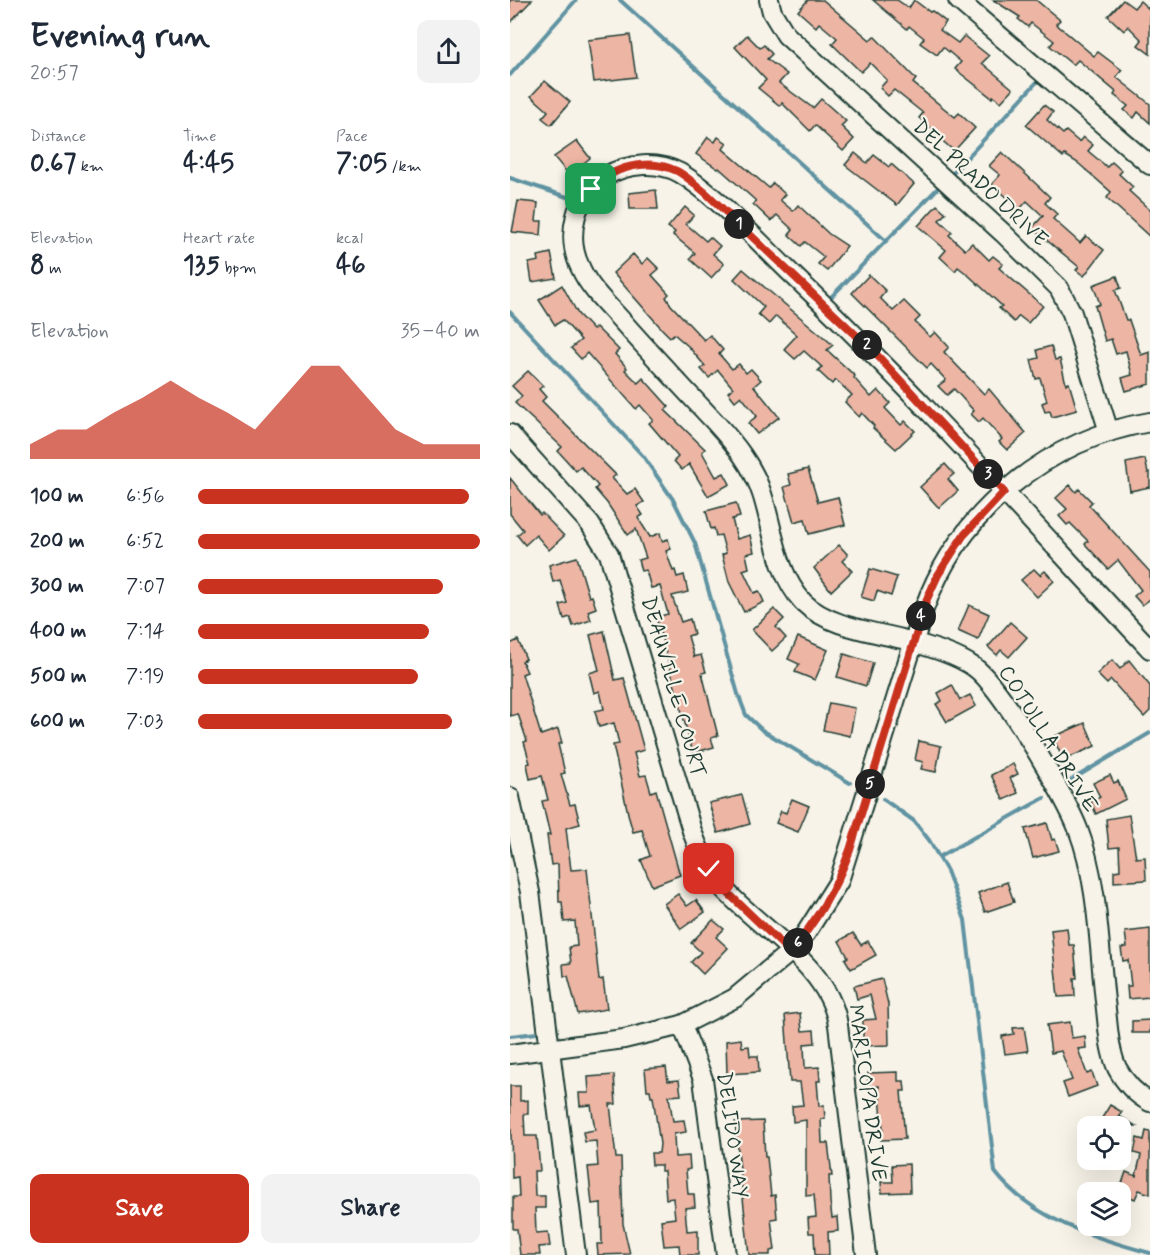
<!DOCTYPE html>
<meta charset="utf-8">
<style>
:root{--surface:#fff;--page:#f2f2f3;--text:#1f2937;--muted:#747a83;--accent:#c8321e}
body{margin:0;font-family:Mynerve,sans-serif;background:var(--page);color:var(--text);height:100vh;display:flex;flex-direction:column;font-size:22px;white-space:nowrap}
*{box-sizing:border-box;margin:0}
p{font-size:20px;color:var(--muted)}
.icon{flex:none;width:33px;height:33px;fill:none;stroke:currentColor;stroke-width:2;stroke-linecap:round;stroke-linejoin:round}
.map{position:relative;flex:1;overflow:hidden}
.side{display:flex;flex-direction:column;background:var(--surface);width:510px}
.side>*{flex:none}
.fabs{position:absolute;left:567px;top:1116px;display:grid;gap:12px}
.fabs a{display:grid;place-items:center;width:54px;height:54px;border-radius:12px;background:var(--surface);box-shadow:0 6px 24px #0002;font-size:30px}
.pin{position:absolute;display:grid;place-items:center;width:51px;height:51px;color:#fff;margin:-26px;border-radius:12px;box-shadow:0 3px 9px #0006}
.km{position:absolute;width:30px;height:30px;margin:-15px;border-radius:50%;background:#222;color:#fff;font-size:16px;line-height:30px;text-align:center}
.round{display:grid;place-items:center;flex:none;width:63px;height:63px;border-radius:12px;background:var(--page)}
.overview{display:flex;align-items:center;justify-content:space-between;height:102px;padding:0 30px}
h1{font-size:33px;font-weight:700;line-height:45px}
.metrics{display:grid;grid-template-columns:repeat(3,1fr);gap:9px;height:102px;padding:6px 30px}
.metrics div{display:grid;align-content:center}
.metrics b{font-size:26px;font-weight:700}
.metrics small{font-size:16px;font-weight:400}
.metrics p{font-size:16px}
.chart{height:168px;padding:12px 30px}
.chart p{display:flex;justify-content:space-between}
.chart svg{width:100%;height:108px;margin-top:6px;fill:var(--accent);opacity:.7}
.button{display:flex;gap:12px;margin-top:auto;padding:12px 30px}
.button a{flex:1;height:69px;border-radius:12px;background:var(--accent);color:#fff;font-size:24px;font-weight:700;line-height:69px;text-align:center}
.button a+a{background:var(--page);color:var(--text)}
ul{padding:0 30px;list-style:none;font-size:20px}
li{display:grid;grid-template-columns:96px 72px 1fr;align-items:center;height:45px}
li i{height:15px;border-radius:8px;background:var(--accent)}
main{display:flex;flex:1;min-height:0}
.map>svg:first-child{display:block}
</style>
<main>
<section class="side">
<div class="overview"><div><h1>Evening run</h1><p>20:57</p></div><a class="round"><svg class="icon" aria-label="share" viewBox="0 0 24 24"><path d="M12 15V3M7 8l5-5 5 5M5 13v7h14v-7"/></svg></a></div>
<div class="metrics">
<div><p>Distance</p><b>0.67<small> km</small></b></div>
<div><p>Time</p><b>4:45</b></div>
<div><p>Pace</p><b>7:05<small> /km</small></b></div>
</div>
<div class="metrics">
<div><p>Elevation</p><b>8<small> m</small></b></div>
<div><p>Heart rate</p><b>135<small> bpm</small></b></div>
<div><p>kcal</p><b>46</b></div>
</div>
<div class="chart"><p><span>Elevation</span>35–40 m</p>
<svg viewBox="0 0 160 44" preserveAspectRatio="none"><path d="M0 44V38L10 32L20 32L30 25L40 19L50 12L60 19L70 25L80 32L90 19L100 6L110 6L120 19L130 32L140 38L150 38L160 38V44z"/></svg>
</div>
<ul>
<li><b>100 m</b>6:56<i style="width:96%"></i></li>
<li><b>200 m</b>6:52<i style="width:100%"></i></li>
<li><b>300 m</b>7:07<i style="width:87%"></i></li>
<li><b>400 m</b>7:14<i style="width:82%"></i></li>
<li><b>500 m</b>7:19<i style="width:78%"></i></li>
<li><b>600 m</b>7:03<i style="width:90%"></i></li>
</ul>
<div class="button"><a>Save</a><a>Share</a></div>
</section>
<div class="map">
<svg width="640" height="1255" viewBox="0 0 640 1255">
<rect width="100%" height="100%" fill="#f7f3e8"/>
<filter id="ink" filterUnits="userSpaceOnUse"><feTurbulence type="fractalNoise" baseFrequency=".0167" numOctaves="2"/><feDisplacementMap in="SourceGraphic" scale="12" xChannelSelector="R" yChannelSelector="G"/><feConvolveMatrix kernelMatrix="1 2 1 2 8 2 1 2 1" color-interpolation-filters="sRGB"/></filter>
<g filter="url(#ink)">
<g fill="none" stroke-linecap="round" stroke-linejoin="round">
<!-- stream -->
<g stroke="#6093a2" stroke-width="4">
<path d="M110,0L376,241"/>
<path d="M0,75L66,0"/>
<path d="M443,173L526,83"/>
<path d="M0,178L60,198"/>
<path d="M322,296L427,189"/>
<path d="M0,312L133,456L164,501L185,543L228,694L236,715L252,730L340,783"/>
<path d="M553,785L640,733"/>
<path d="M373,799L404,821L419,840L437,871L455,920L485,1172C521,1219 585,1238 640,1253"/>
<path d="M429,857L534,798"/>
<path d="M0,1036L27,1033"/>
</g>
</g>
<!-- building -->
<g fill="#edb5a4" stroke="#1f3d34" stroke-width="1.5">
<path d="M0,0H22L0,23Z"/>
<path d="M298,0H313L360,40L364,36L406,79L403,83L445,117L449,113L465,128L444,151L427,136L429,134L409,118L413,113L384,90L378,96L370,88L377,80L360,63L351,72L322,44L327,38L309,23L306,27L288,11Z"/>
<path d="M363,0H387L399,8L404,0L420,12L422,11L436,22L430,30L448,43L454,36L479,56L472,63L503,89L491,102L483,96L482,98L445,69L451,62L433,47L427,55L410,43L414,38L399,26L397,29Z"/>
<path d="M483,0H526L550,20L546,24L584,56L588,52L612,70L606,77L640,104V123L628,112L624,118L614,110L618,106L604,95L606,92L568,60L563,65L540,46L544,41L521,23L518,27L508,19L510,17Z"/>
<path d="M613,0L624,8L630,1L640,10V54L628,45L632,40L618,26L614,31L598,16Z"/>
<path d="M120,35L126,77L84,82L78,40Z"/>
<path d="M237,35L250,48L254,45L262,54L257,59L277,74L269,83L303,108L311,99L336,121L331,126L344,139L333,151L305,125L300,131L272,103L270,106L248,88L256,80L225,47Z"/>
<path d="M35,81L60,102L41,125L32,118L38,111L21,96Z"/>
<path d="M534,105L543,112L537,120L553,134L556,131L569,142L573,137L583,145L578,151L597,167L602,162L612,171L609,174L623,187L619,191L640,210V237L597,198L601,192L568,163L555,155L553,157L516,125Z"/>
<path d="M198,137L205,142L208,137L217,143L213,149L259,188L263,183L275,194L270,200L283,211L288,205L319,234L337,246L317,271L308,264L314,257L295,242L291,246L279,235L283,230L267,215L261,221L243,204L246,201L209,168L208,169L186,154Z"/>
<path d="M67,141L80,158L59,175L44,157Z"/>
<path d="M492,152L540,197L535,203L547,214L543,219L570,243L576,236L594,250L574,276L566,270L569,267L522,228L533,216L517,201L510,209L482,184L490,175L479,166Z"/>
<path d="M345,153L357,163L364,155L379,167L381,164L404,184L387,205L335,165Z"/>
<path d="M146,190L148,209H120L119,193Z"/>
<path d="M8,201L28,203L26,221H32L31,235L2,232Z"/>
<path d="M427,205L436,213L429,220L442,232L439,235L455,250L462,243L479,260L483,256L493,264L489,268L533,306L518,323L509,316L504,322L489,308L492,306L457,274L448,267L445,271L430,257L436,250L408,226Z"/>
<path d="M175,207L184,215L176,224L196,241L200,237L210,246L203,254L214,264L201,278L180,259L185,253L163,235L165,232L158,227Z"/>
<path d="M41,253L46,278L22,282L19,263L29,261L28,256Z"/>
<path d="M123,254L132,264L138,258L149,269L142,275L159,294L156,297L161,305L194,340L200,335L213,350L209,354L222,369L229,364L236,373L241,369L251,380L244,386L269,417L247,434L238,423L247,416L231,396L225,401L218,392L223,388L208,370L199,378L191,369L195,366L178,346L164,334L160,337L152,329L103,273Z"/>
<path d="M233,269L323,345L317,350L345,376L344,378L361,397L368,390L380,403L375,408L391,425L395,421L405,431L386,449L363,428L364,426L352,413L349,417L335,402L342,395L326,380L322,384L308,371L312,367L294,351L285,359L274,349L287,335L266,316L259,324L248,314L254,307L224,279Z"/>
<path d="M359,275L376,291L370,298L383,311L394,301L410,317L405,322L420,337L425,332L439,347L434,352L474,394L479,389L516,433L497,450L489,442L492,439L473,418L469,422L461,414L464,411L444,389L437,395L428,386L436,380L421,364L417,368L342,293Z"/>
<path d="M607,276L611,288L605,290L616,320H619L631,355L640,352V384L616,391L612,378L622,375L616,351L606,354L601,339L595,341L585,306L590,304L583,285Z"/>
<path d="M52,285L68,314L83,330L86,327L109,350L105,354L117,368L115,370L128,383L133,378L159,407L155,410L195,449L192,452L206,477L214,473L220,484L198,496L179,464L172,470L164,461L168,457L139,423L143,420L130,405L126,409L77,353L71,359L61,348L71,340L53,320L45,325L29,300Z"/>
<path d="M541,346L545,360L550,359L556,384L559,383L567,410L542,417L540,411L535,412L532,403L537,401L530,378L526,379L521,360L529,358L527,350Z"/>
<path d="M18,371L33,386L29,389L36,397L32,401L106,475L102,478L117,494L125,489L134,502L127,506L133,515L128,518L140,537L150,533L152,541L158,539L161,549L156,551L163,571L165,570L167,577L174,575L178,592L162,596L171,622L180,619L184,634L178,636L184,657L191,655L196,672L192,673L208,736L201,738L204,747L183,753L146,617L158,614L150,586L141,588L136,570L131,571L128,560L136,558L126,529L118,535L97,503L85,489L88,486L71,467L66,471L48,451L52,447L5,403L12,396L2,386Z"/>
<path d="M635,459L638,473L640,472V487L620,491L616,463Z"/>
<path d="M435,464L444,474L438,479L448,491L429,508L410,487Z"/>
<path d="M298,469L308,502L328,497L335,525L299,534L295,519L284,522L274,487L281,485L278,474Z"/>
<path d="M0,478L30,515L32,513L54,536L39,550L26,535L15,545L7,535L13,530L0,514Z"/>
<path d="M560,485L566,492L569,489L582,502L579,505L640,572V599L632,605L624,596L631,590L608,560L598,569L575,544L578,541L560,523L557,525L549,516L557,509L546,498Z"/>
<path d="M226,503L230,517L222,519L227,539L240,535L244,552L236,554L239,568L233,570L244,593L249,591L254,602L234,612L219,582L212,555L216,553L211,535L206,536L204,528L201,529L196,511Z"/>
<path d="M329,545L338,555L332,561L342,571L321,591L304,568Z"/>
<path d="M67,557L79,597L82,596L86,608L78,611L81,620L63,626L60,617L54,619L50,605L57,603L50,580L43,582L39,565Z"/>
<path d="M360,569L387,577L381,596L367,591L364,601L351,597Z"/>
<path d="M524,569L530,575L535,571L544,581L527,597L511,580Z"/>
<path d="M459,605L479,614L468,640L448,631Z"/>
<path d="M264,609L274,619L266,627L276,638L262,651L242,630Z"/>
<path d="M500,622L517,637L499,657L491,650L487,655L478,647Z"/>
<path d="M94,631L105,680L114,678L134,750L124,753L130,776L136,775L141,792L146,790L170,875L142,886L131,860L140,856L132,830L123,832L119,818L103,745L109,744L104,723L89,727L85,711L94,709L90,691L84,693L79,673L89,670L80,635Z"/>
<path d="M288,637L318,650L305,680L285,672L289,664L278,659Z"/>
<path d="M8,640L16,659L12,661L17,672L12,674L31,735L48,729L52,743L48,744L55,773L51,774L60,805L65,804L70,824L56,828L61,870L77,869L89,980L93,979L97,1009L68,1014L58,976H54L53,964L61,963L59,947L67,946L65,921L54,922L52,902H49L48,864L41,865L37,835H40L32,801L38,800L32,776L20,779L17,764L20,763L14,742L17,741L8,714L0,716V644Z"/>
<path d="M334,654L363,663L356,686L327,677Z"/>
<path d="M602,660L610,669L619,660L640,686V711L634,717L601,680L597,684L587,674Z"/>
<path d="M442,685L450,700L460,695L466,706L437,722L426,704L432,701L428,693Z"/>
<path d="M319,703L345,708L340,736L313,730Z"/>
<path d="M575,723L585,746L558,758L554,751L550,753L543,737Z"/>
<path d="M409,741L431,746L426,772L411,769L413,762L405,760Z"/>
<path d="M503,764L508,774L500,778L508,793L494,800L481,775Z"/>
<path d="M600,775L604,783L608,781L616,799L586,814L581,802L590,797L583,783Z"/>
<path d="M232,795L240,824L208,833L199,803Z"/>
<path d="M282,799L299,806L288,832L266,823L271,811L276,813Z"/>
<path d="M619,815L626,858L635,857L636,880L604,882V871L610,870L609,847L599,848L596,819Z"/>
<path d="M537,823L542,840L545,839L549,851L523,858L515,829Z"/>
<path d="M497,882L504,902L475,912L468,893Z"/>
<path d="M168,894L177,906L186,900L195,912L171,929L154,904Z"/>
<path d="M203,920L214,929L206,937L218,948L193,974L181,962L191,952L181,943Z"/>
<path d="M557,928L559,945H564L567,978H564L565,996L548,997L541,930Z"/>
<path d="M640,929V997L618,999L617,986H621L618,960L613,961L611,948L617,947L615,932Z"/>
<path d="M343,933L351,945L358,941L366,955L341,969L335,959L338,957L329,941Z"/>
<path d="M372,979L378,1004L379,1045L353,1046V1020L366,1019L360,995L347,999L344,986Z"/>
<path d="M290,1013L292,1031L304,1030L305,1043L294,1044L295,1068L309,1067L310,1081H307L309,1106L314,1105L315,1119H311L312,1143H318L322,1176H319L320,1201L322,1218L327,1217L328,1231L318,1232L319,1255H305L304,1233H299L298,1218L306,1217L304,1195L296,1196V1120L283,1122L282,1106L293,1105L290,1082H280L275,1015Z"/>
<path d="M640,1020V1033H622V1021Z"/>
<path d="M560,1022L562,1038L575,1036L576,1048L568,1049L577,1074L582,1072L587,1086L558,1097L553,1083L562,1080L551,1051L541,1053L537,1025Z"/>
<path d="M514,1027L518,1051L495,1054L492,1036L504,1034L503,1028Z"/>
<path d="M231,1039L232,1047L239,1046L240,1056H248L249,1072L217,1074L216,1041Z"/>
<path d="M156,1067L158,1081L169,1080L171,1095L159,1096L163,1121L174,1120L176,1132L164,1134L165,1157L179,1156L180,1169L176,1170L178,1194H184L185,1207L175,1208L177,1231L188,1230V1255H170L169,1245L154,1246L151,1220L165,1218L163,1198L156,1199L154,1171H151V1165H142L141,1153H149L150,1144L143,1097H141L140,1090H137L135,1069Z"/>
<path d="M388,1072V1081H394L395,1091H391L395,1139L371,1140L370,1130H373L369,1086L358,1087V1073Z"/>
<path d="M104,1075L106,1104H100L106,1158H111L113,1224L120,1254L88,1255L87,1244H92L91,1203L82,1204L78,1167L88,1166L86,1141L75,1142L73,1132L85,1130L81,1105L70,1106L69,1093H79L78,1077Z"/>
<path d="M0,1086H10V1101L18,1100V1114H14L15,1136H27L30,1171H24L25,1196H35V1208H25L26,1233L38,1232L40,1246L29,1247L30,1255H10L7,1229H3V1197H9L8,1177L2,1178Z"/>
<path d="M600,1105L612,1112L609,1116L626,1126H620L610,1143V1126H587Z"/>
<path d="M253,1121L255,1157H257L261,1196L265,1195L267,1218L261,1219L265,1250L260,1251V1255H239L225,1122Z"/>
<path d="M636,1131L640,1132V1194L629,1190L625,1199L609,1192L616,1172L626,1176L631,1155L624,1153L627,1138L634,1140Z"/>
<path d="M399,1164L400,1192L372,1193L371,1182H383L382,1165Z"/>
</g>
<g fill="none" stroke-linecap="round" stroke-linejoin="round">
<defs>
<g id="minor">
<path d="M259,0L262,12L276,35L493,233L549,288L562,313L599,432"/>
<path d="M448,0L640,165"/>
<path d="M0,434L80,524L99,554L182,831C189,851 198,871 212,887C250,930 319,965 328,1025L356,1255"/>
<path d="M640,649C523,524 409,395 285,277C253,247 207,195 170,173C148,161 118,163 96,176C64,194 55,238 71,269C80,289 99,306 113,322C143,356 174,389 205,422C225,444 243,466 252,494C264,531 266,572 293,602C317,626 360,631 392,639C415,646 444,653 464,667C490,685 556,797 568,829C588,880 589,947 595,1001C598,1023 598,1047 607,1068C615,1083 625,1094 640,1102"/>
<path d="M0,797L20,892L66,1255"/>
<path d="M172,1025L193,1079L216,1255"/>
<path d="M0,1054L114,1039L172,1025L225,998L280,952L296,933L329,881L414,609C449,511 538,439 640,422"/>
</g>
</defs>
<!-- minor casing -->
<use href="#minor" stroke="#1f3d34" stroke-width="22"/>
<!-- minor -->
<use href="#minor" stroke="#f7f3e8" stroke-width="18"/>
</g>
</g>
<g fill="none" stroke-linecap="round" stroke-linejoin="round" filter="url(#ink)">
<defs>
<path id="route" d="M81,189C102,167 138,157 167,171C178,177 187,186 197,194L365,353L494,492L453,536L428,575L417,599L340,850C326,888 307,921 280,952L219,894L199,869"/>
</defs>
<!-- route casing -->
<use href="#route" stroke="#fff" stroke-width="12"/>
<!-- route -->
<use href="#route" stroke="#c8321e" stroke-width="8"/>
</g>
<g text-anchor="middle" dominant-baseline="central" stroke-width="4.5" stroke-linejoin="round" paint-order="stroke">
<!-- street labels -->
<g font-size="21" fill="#1f3d34" stroke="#f7f3e8">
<text transform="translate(470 183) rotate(43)">DEL PRADO DRIVE</text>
<text transform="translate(163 687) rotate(74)">DEAUVILLE COURT</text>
<text transform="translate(538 739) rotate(58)">COTULLA DRIVE</text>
<text transform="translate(357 1093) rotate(82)">MARICOPA DRIVE</text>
<text transform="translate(222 1135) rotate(82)">DELIDO WAY</text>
</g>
</g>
</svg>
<div class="fabs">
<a><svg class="icon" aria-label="locate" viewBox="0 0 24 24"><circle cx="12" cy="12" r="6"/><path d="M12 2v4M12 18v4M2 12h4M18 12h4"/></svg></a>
<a><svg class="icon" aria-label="layers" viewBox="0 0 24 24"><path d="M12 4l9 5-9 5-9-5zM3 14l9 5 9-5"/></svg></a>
</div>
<div class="pin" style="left:81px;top:189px;background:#1e9e55"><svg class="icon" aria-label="arrive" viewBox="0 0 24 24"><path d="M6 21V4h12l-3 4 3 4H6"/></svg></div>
<div class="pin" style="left:199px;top:869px;background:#d93025"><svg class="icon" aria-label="check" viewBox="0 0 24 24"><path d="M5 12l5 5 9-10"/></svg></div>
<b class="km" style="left:229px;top:224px">1</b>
<b class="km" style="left:357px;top:345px">2</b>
<b class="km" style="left:478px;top:474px">3</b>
<b class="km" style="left:411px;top:616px">4</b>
<b class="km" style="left:360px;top:784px">5</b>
<b class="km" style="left:288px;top:943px">6</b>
</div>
</main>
